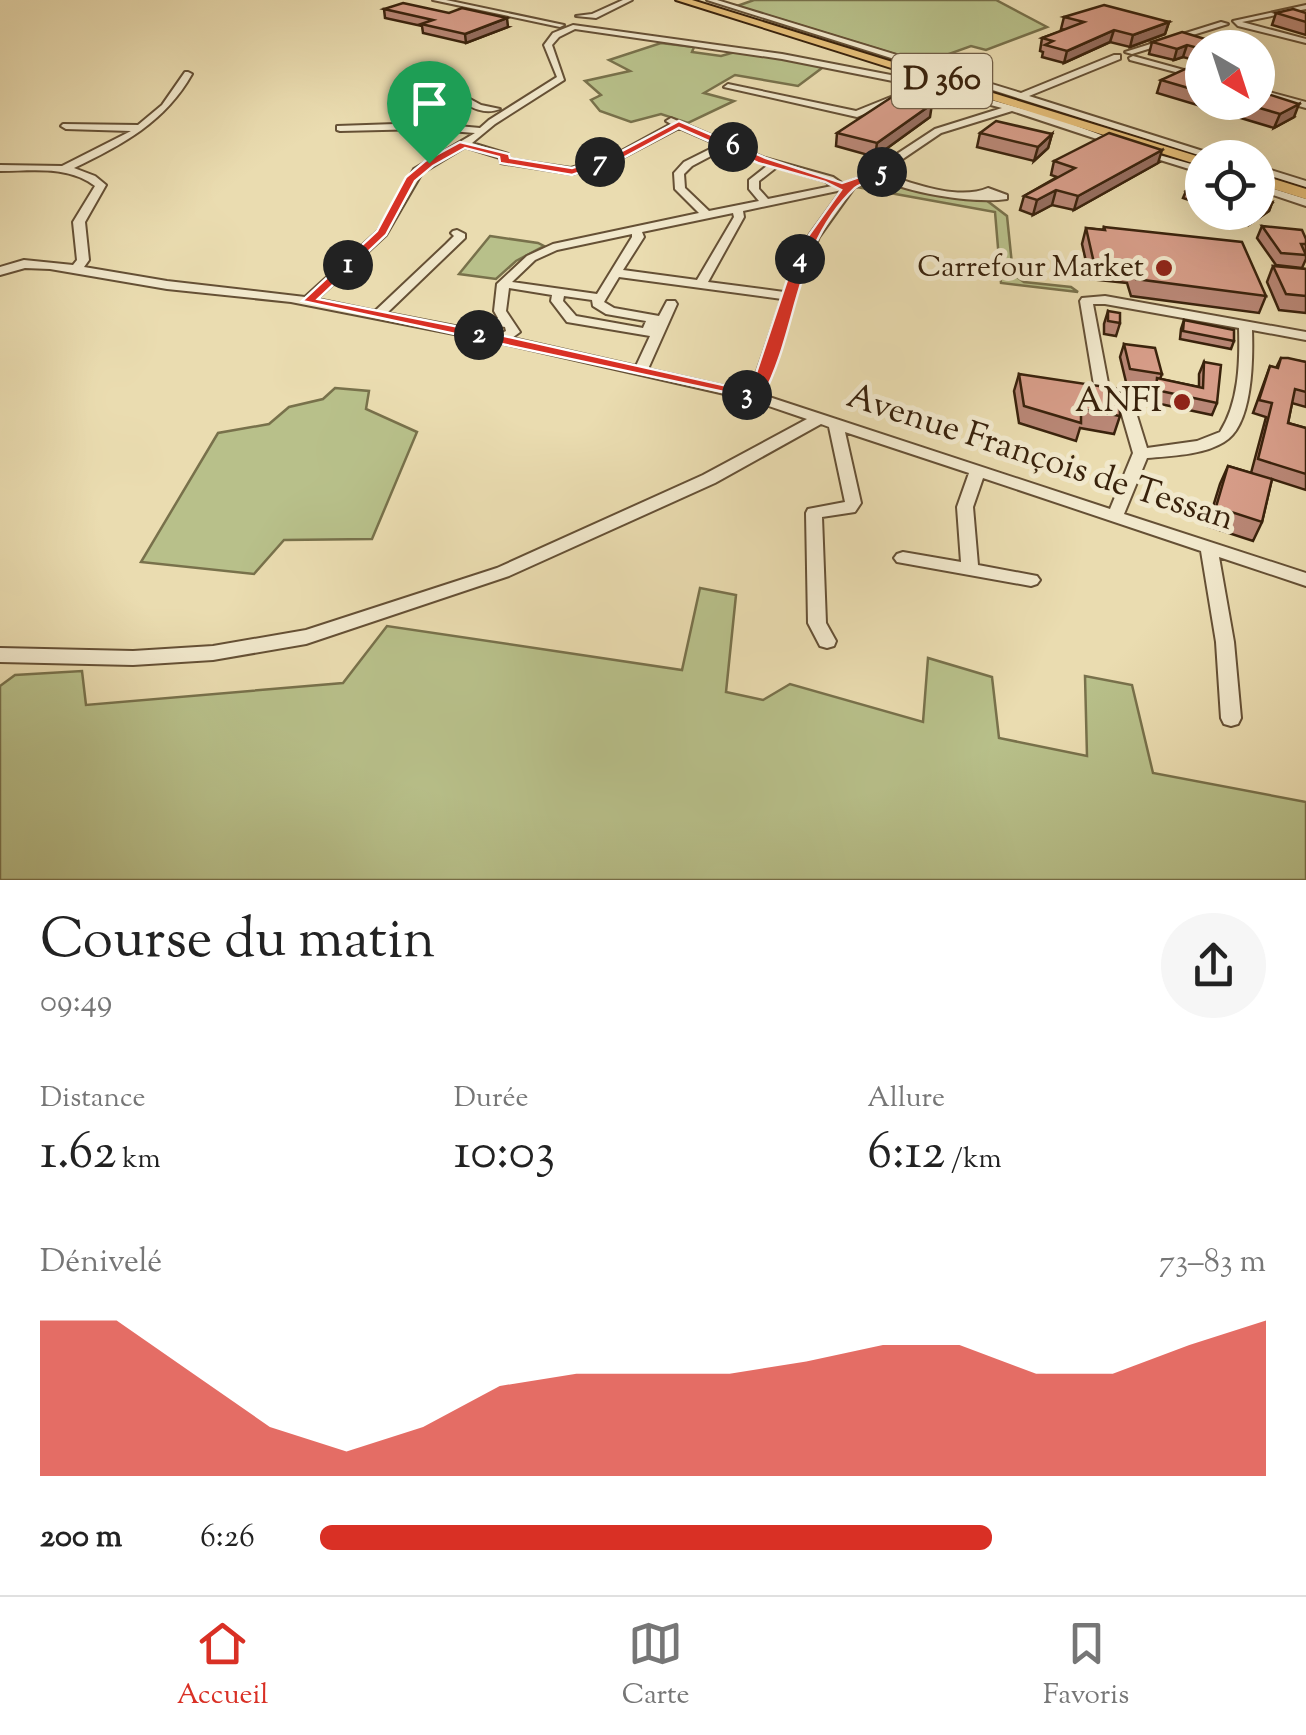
<!DOCTYPE html>
<html lang="fr">
<meta charset="utf-8">
<style>
:root{--surface:#fff;--page:#f6f6f6;--text:#222;--muted:#767676;--line:#e0e0e0;--accent:#d93025}
body{margin:0;font-family:"Sorts Mill Goudy",serif;background:var(--page);color:var(--text);height:100vh;display:flex;flex-direction:column;font-size:38px;white-space:nowrap}
*{box-sizing:border-box;margin:0}
p{font-size:32px;color:var(--muted)}
.icon{flex:none;width:55px;height:55px;fill:none;stroke:currentColor;stroke-width:2;stroke-linecap:round;stroke-linejoin:round}
.map{position:relative;height:880px;overflow:hidden}
.side{display:flex;flex-direction:column;background:var(--surface);flex:1}
.side>*{flex:none}
.needle{width:65px;rotate:141deg}
.buttons{position:absolute;left:1185px;top:30px;display:grid;gap:20px}
.buttons a{display:grid;place-items:center;width:90px;height:90px;border-radius:50%;background:var(--surface);box-shadow:0 10px 40px #0002;font-size:50px}
.pin{position:absolute;display:grid;place-items:center;width:85px;height:85px;color:#fff;margin:-102px -42px;border-radius:50% 50% 50% 0;rotate:-45deg;box-shadow:0 0 10px #0007}
.pin .icon{rotate:45deg}
.km{position:absolute;width:50px;height:50px;margin:-25px;border-radius:50%;background:#222;color:#fff;font-size:28px;line-height:50px;text-align:center}
.round{display:grid;place-items:center;flex:none;width:105px;height:105px;border-radius:52px;background:var(--page)}
.headline{display:flex;align-items:center;justify-content:space-between;height:170px;padding:0 40px}
h1{font-size:55px;font-weight:600;line-height:75px}
.figures{display:grid;grid-template-columns:repeat(3,1fr);gap:15px;height:170px;padding:10px 40px}
.figures div{display:grid;align-content:center}
.figures b{font-size:50px;font-weight:600}
.figures small{font-size:28px;font-weight:400}
.figures p{font-size:28px}
.chart{height:280px;padding:20px 40px}
.chart p{display:flex;justify-content:space-between}
.chart svg{width:100%;height:180px;margin-top:10px;fill:var(--accent);opacity:.7}
ul{padding:0 40px;list-style:none;font-size:32px}
li{display:grid;grid-template-columns:160px 120px 1fr;align-items:center;height:75px}
li i{height:25px;border-radius:12px;background:var(--accent)}
.dock{display:flex;justify-content:space-around;align-items:center;height:140px;border-top:2px solid var(--line);background:var(--surface);font-size:28px;color:var(--muted)}
.dock a{display:grid;justify-items:center;gap:5px}
.dock .current{color:var(--accent)}
.map>svg:first-child{display:block}
</style>
<div class="map">
<svg width="1306" height="880" viewBox="0 0 1306 880">
<rect width="100%" height="100%" fill="#eadcb0"/>
<filter id="stains"><feTurbulence type="fractalNoise" baseFrequency=".002" numOctaves="4"/><feColorMatrix values="0 0 0 0 .2 0 0 0 0 .09 0 0 0 0 .02 0 0 0 .5 -.17"/></filter>
<radialGradient id="worn" r=".72"><stop offset=".6" stop-color="#630" stop-opacity="0"/><stop offset="1" stop-color="#630" stop-opacity=".3"/></radialGradient>
<!-- green -->
<g fill="#b8c08a" stroke="#78714b" stroke-width="2.5">
<path d="M754,0H996L1047,27L986,50L971,46L924,63L737,6Z"/>
<path d="M661,43L694,47L692,52L721,56L735,52L826,65L798,86L735,75L704,93L734,101L688,123L661,114L631,122L600,111L591,100L601,95L585,81L630,71L609,60Z"/>
<path d="M876,180L916,191L986,200L1007,216L1013,274L1024,282L1071,287L1078,292L1001,283L995,212L857,187Z"/>
<path d="M490,236L538,243L544,246L516,261L496,279L459,274Z"/>
<path d="M335,388L369,391L366,409L417,432L372,539L284,540L254,574L141,562L218,433L269,424L289,407L323,399Z"/>
<path d="M700,588L736,595L726,692L763,700L790,684L923,722L928,658L992,677L999,738L1087,756L1085,676L1132,685L1153,773L1306,802V880H0V686L15,675L82,671L86,705L343,683L387,626L682,670Z"/>
</g>
<g fill="none" stroke-linecap="round" stroke-linejoin="round">
<defs>
<g id="minor">
<path d="M433,0H446L564,25L560,27Z"/>
<path d="M623,0H632L596,18L576,16L592,14Z"/>
<path d="M707,0H717L1021,93L1114,55H1120V59L1029,96L1225,158H1208Z"/>
<path d="M1306,5V9L1242,22L1306,39V43L1238,26L1233,21Z"/>
<path d="M1221,22L1228,24L1132,54L1125,52Z"/>
<path d="M573,25L782,54L927,82L1055,118L1123,143L1115,145L1012,111L941,133L882,173C911,183 958,201 988,188L1007,195V199C975,204 904,193 876,176L854,188L819,237L798,288L763,395L1110,509L1133,453L1120,408L1094,385L1080,301L1082,298L1105,296L1306,332V340L1252,330C1253,358 1253,426 1224,442C1203,455 1171,456 1147,458L1124,514L1306,573V586L1219,557L1234,642L1241,718L1238,724L1231,726L1224,724L1221,718L1216,642L1201,551L983,478L973,507L978,565L1037,576L1040,580L1037,584L1031,586L897,562L894,558L897,554L903,552L961,562L957,507L969,473L845,432L861,503L855,512L822,517L826,623L836,641L834,646L827,648L820,646L808,623L806,513L808,509L845,502L829,427L821,424L715,483L509,576L306,644L213,660L133,665L0,662V648L133,651L213,646L306,630L497,568L703,475L807,419L751,400L500,343L291,302L167,289L50,269L25,268L0,275V267L24,260L73,265L77,260L73,222L95,186C68,165 32,171 0,171V165L62,166L131,131L66,129L61,126L63,124L138,125L162,105L185,72H188L192,74C165,122 122,145 74,168L95,176L106,185L85,222L89,260L84,267L167,281L305,297L378,231L414,169L475,133L425,129L340,131L337,130V126L425,123L480,128L489,120L557,77L544,45L553,33ZM575,29L782,59L918,86L856,111L728,84L724,87L857,117L927,88L1002,108L935,129L874,169L873,171L877,174L876,176L871,173L843,184L833,177L765,158L671,118L666,121L671,124L616,154L571,168L509,159L508,154L472,143L495,124L564,80L552,45L559,37ZM679,128L718,145L684,162L674,173L675,189L699,213L553,244L527,256L497,284L494,311L498,318L477,324L475,330L387,313L465,238V234L457,230L453,231L451,233L454,236L446,244L375,311L317,299L386,235L422,173L465,147L500,158L501,163L572,174L622,158ZM726,148L768,165L749,180V189L759,201L709,211L685,188L684,174L692,166ZM777,167L825,181L832,186L768,199L759,189V181ZM842,190L808,237L784,292L708,282L744,217L743,211ZM733,213L734,217L697,280L623,270L644,237L642,232ZM632,234V237L597,294L512,282L535,260L557,250ZM619,277L782,299L750,392L648,369L677,304L675,301H667L659,316L614,308L604,302ZM509,288L552,295L551,301L567,322L650,336L636,366L512,338L520,332L506,311ZM564,296L592,300L593,306L606,314L646,321L643,328L576,316L563,301ZM1093,304H1105L1239,328C1240,362 1239,402 1220,432L1197,441L1147,448L1134,406L1108,383ZM499,326L505,327L506,331L498,335L488,333V329Z"/>
<path d="M1133,56L1202,75V79L1130,60L1129,58Z"/>
<path d="M1258,89L1306,102V108L1258,95Z"/>
<path d="M457,92L481,105L500,109C483,116 469,106 454,97L453,95Z"/>
<path d="M1141,150L1202,167V173L1141,154Z"/>
<path d="M1258,166L1306,181V187L1258,172Z"/>
<path d="M1258,184L1306,199V206L1258,190Z"/>
</g>
<g id="highway">
<path d="M676,0H692L1203,158L1202,166Z"/>
<path d="M1258,174L1306,189V199L1258,184Z"/>
</g>
</defs>
<!-- minor casing -->
<use href="#minor" stroke="#655035" stroke-width="4"/>
<!-- highway casing -->
<use href="#highway" stroke="#39220c" stroke-width="4"/>
<!-- minor -->
<use href="#minor" fill="#f1e8cc" fill-rule="evenodd"/>
<!-- highway -->
<use href="#highway" fill="#e5be78" fill-rule="evenodd"/>
</g>
<!-- wall -->
<g fill="#b98776" stroke="#39220c" stroke-width="2.5">
<path d="M384,9L508,27L466,43L423,33L422,26L385,18Z"/>
<path d="M1276,13H1306V35L1272,25Z"/>
<path d="M1064,17L1169,22L1165,34L1130,47L1110,42L1064,63L1042,57L1043,52L1040,51L1042,38L1065,30L1061,29Z"/>
<path d="M1152,42L1228,46V48H1202V62L1183,57L1174,60L1149,54Z"/>
<path d="M1202,74V102H1258L1294,117L1274,128L1157,93L1161,80Z"/>
<path d="M930,117L875,157L836,146L837,133Z"/>
<path d="M980,133L1052,134L1048,148L1034,161L977,147Z"/>
<path d="M1054,161L1158,163L1074,210L1052,205L1033,215L1020,210L1024,196L1057,177L1051,175Z"/>
<path d="M1202,180V200L1198,203L1183,198L1186,191Z"/>
<path d="M1272,203L1269,211L1250,224L1236,220L1239,212Z"/>
<path d="M1262,226L1306,239V259L1302,268L1276,265L1257,238Z"/>
<path d="M1104,227L1266,296L1259,313L1131,296L1127,283L1090,279L1082,244L1086,228L1103,230Z"/>
<path d="M1273,266L1306,269V313L1279,310L1267,282Z"/>
<path d="M1108,311L1120,323L1116,336L1104,334V324Z"/>
<path d="M1184,320L1234,341L1231,349L1180,339L1181,329Z"/>
<path d="M1124,344L1162,374L1160,379L1199,387V374L1204,362L1217,403L1212,415L1151,402L1154,386L1126,382L1120,357Z"/>
<path d="M1281,358L1306,362V407L1292,403L1288,423L1306,428V490L1272,479L1262,522L1253,541L1207,526L1220,484L1228,466L1251,473L1266,417L1253,413L1270,366L1276,368Z"/>
<path d="M1019,374L1120,416L1114,434L1080,428L1076,441L1019,423L1014,391Z"/>
</g>
<!-- shaded-wall -->
<g fill="#966e60" stroke="#39220c" stroke-width="2.5">
<path d="M507,18L508,27L466,43L465,34Z"/>
<path d="M1169,22L1165,34L1130,47L1133,35Z"/>
<path d="M1114,30L1110,42L1064,63L1067,51Z"/>
<path d="M1187,45L1183,57L1174,60L1177,49Z"/>
<path d="M932,104L930,117L875,157L877,143Z"/>
<path d="M1299,104L1294,117L1274,128L1280,114Z"/>
<path d="M1052,134L1048,148L1034,161L1038,147Z"/>
<path d="M1162,150L1158,163L1074,210L1078,196Z"/>
<path d="M1056,190L1052,205L1033,215L1037,200Z"/>
<path d="M1272,203L1269,211L1250,224L1253,216Z"/>
</g>
<!-- building -->
<g fill="#d79d89" stroke="#39220c" stroke-width="2.5">
<path d="M403,3L449,13L462,8L507,18L465,34L421,24L433,20L384,9Z"/>
<path d="M1104,5L1169,22L1133,35L1114,30L1067,51L1045,45L1053,41L1042,38L1084,22L1064,17Z"/>
<path d="M1293,9L1306,13V22L1276,13Z"/>
<path d="M1182,32L1228,46L1224,48H1202V49L1187,45L1177,49L1152,42Z"/>
<path d="M1185,69L1202,74V92L1161,80Z"/>
<path d="M1258,91L1299,104L1280,114L1239,102H1258Z"/>
<path d="M895,95L932,104L877,143L837,133Z"/>
<path d="M996,121L1052,134L1038,147L980,133Z"/>
<path d="M1109,133L1162,150L1078,196L1056,190L1037,200L1024,196L1075,168L1054,161Z"/>
<path d="M1202,180V194L1200,196L1186,191Z"/>
<path d="M1258,199L1272,203L1253,216L1241,212H1258Z"/>
<path d="M1262,226L1302,230L1306,239V244H1301L1306,255L1281,253Z"/>
<path d="M1104,227L1242,242L1266,296L1136,279L1132,266L1094,263L1086,228L1105,230Z"/>
<path d="M1273,266L1306,269V296L1286,294Z"/>
<path d="M1108,311L1120,313V323L1108,321Z"/>
<path d="M1184,320L1234,330V341L1183,331Z"/>
<path d="M1124,344L1155,348L1162,374L1130,369Z"/>
<path d="M1281,358H1288L1306,362V392L1295,389L1288,423L1306,428V474L1258,459L1272,403L1259,400L1270,366L1278,368Z"/>
<path d="M1204,362L1221,365L1217,403L1156,390L1157,378L1203,388Z"/>
<path d="M1019,374L1119,389L1120,416L1081,409V423L1024,406Z"/>
<path d="M1228,466L1272,479L1262,522L1216,507Z"/>
</g>
<!-- route -->
<path fill="#d93025" stroke="#fff" stroke-width="2.5" fill-rule="evenodd" d="M679,121L766,158L842,183L862,176L860,173L868,167L888,174C879,181 863,181 855,188C792,248 800,329 761,400L302,301L377,231L406,177L425,161L460,142L509,154L510,158L572,168L616,154ZM679,128L758,163L825,182L841,190L796,253L750,391L500,335L318,299L386,235L415,181L433,166L465,148L499,157L500,163L572,175L623,158Z"/>
<!-- markers -->
<g fill="#8f2418" stroke="#f1e8cc" stroke-width="4">
<circle cx="1164" cy="268" r="10"/>
<circle cx="1182" cy="402" r="10"/>
</g>
<g text-anchor="middle" dominant-baseline="central" stroke-width="10" stroke-linejoin="round" paint-order="stroke">
<!-- far-poi labels -->
<g font-size="30" fill="#39220c" stroke="#f1e8cc" text-anchor="end">
<text x="1144" y="268">Carrefour Market</text>
</g>
<!-- shield labels -->
<rect fill="#f1e8cc" stroke="#705d46" stroke-width="2.5" x="892" y="54" width="100" height="54" rx="8"/>
<g font-size="32" font-weight="bold" fill="#39220c">
<text x="942" y="81">D 360</text>
</g>
<!-- poi labels -->
<g font-size="35" fill="#39220c" stroke="#f1e8cc" text-anchor="end">
<text x="1162" y="402">ANFI</text>
</g>
<!-- street labels -->
<g font-size="35" fill="#39220c" stroke="#f1e8cc">
<text transform="translate(1040 459) rotate(18)">Avenue François de Tessan</text>
</g>
</g>
<rect width="100%" height="100%" filter="url(#stains)"/>
<rect width="100%" height="100%" fill="url(#worn)"/>
</svg>
<div class="buttons">
<a><svg class="needle" viewBox="-14 -14 28 28"><path d="M0-13l5 13h-10z" fill="#e53935"/><path d="M0 13l5-13h-10z" fill="#767676"/></svg></a>
<a><svg class="icon" aria-label="locate" viewBox="0 0 24 24"><circle cx="12" cy="12" r="6"/><path d="M12 2v4M12 18v4M2 12h4M18 12h4"/></svg></a>
</div>
<div class="pin" style="left:429px;top:163px;background:#1e9e55"><svg class="icon" aria-label="arrive" viewBox="0 0 24 24"><path d="M6 21V4h12l-3 4 3 4H6"/></svg></div>
<b class="km" style="left:348px;top:265px">1</b>
<b class="km" style="left:479px;top:335px">2</b>
<b class="km" style="left:747px;top:395px">3</b>
<b class="km" style="left:800px;top:259px">4</b>
<b class="km" style="left:882px;top:172px">5</b>
<b class="km" style="left:733px;top:147px">6</b>
<b class="km" style="left:600px;top:162px">7</b>
</div>
<section class="side">
<div class="headline"><div><h1>Course du matin</h1><p>09:49</p></div><a class="round"><svg class="icon" aria-label="share" viewBox="0 0 24 24"><path d="M12 15V3M7 8l5-5 5 5M5 13v7h14v-7"/></svg></a></div>
<div class="figures">
<div><p>Distance</p><b>1.62<small> km</small></b></div>
<div><p>Durée</p><b>10:03</b></div>
<div><p>Allure</p><b>6:12<small> /km</small></b></div>
</div>
<div class="chart"><p><span>Dénivelé</span>73–83 m</p>
<svg viewBox="0 0 160 44" preserveAspectRatio="none"><path d="M0 44V6L10 6L20 19L30 32L40 38L50 32L60 22L70 19L80 19L90 19L100 16L110 12L120 12L130 19L140 19L150 12L160 6V44z"/></svg>
</div>
<ul>
<li><b>200 m</b>6:26<i style="width:71%"></i></li>
</ul>
</section>
<nav class="dock">
<a class="current"><svg class="icon" aria-label="home" viewBox="0 0 24 24"><path d="M3 11l9-7 9 7M6 9v11h12V9"/></svg>Accueil</a>
<a><svg class="icon" aria-label="map" viewBox="0 0 24 24"><path d="M3 6l6-2 6 2 6-2v14l-6 2-6-2-6 2zM9 4v14M15 6v14"/></svg>Carte</a>
<a><svg class="icon" aria-label="saved" viewBox="0 0 24 24"><path d="M7 4h10v16l-5-4-5 4z"/></svg>Favoris</a>
</nav>
